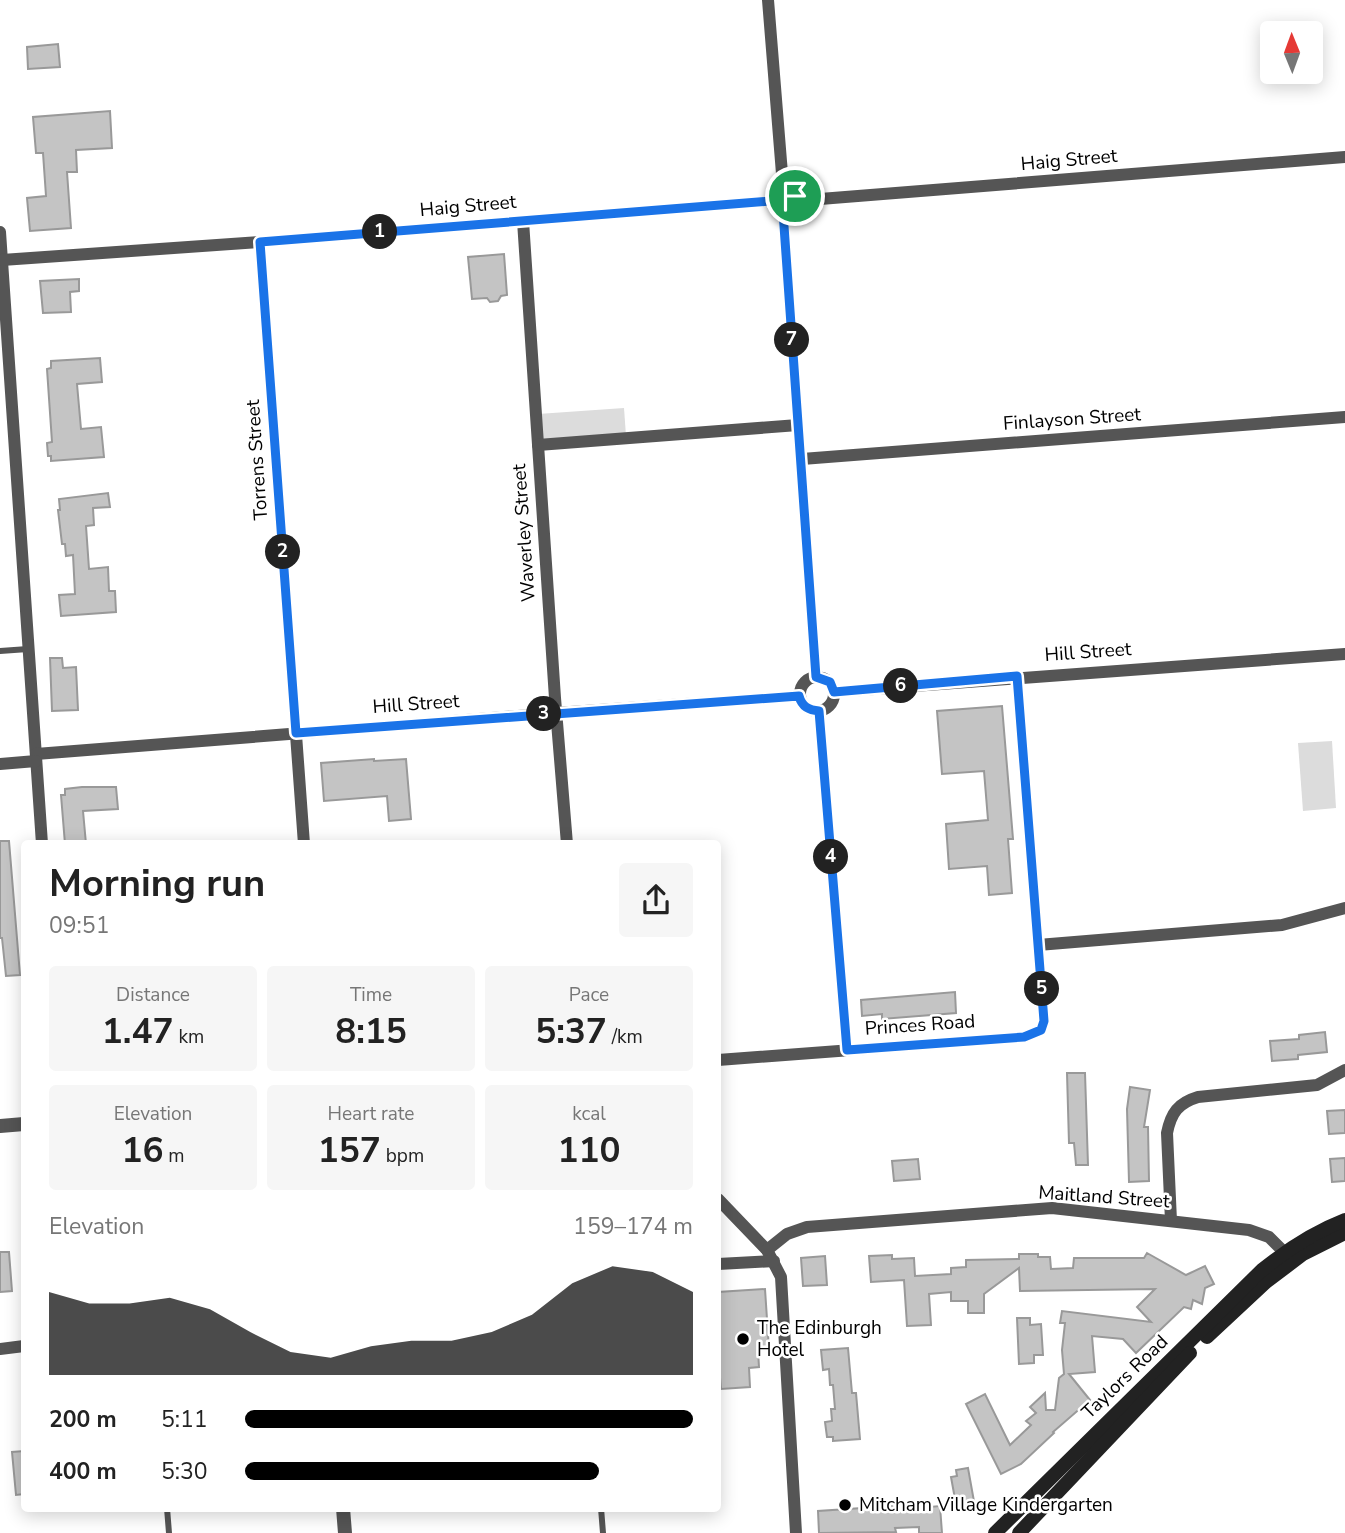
<!DOCTYPE html>
<meta charset="utf-8">
<style>
:root{--surface:#fff;--page:#f6f6f6;--text:#222;--muted:#767676;--accent:#000}
body{margin:0;font-family:"Nunito Sans",sans-serif;background:var(--page);color:var(--text);height:100vh;display:flex;flex-direction:column;font-size:26px;white-space:nowrap}
*{box-sizing:border-box;margin:0}
p{font-size:23px;color:var(--muted)}
.icon{flex:none;width:38px;height:38px;fill:none;stroke:currentColor;stroke-width:2;stroke-linecap:round;stroke-linejoin:round}
.map{position:relative;flex:1;overflow:hidden}
.panel{position:absolute;left:21px;top:840px;width:700px;height:672px;display:flex;flex-direction:column;background:var(--surface);border-radius:7px;box-shadow:0 4px 18px #0003}
.panel>*{flex:none}
.needle{width:46px;rotate:359deg}
.fabs{position:absolute;left:1260px;top:21px;display:grid;gap:14px}
.fabs a{display:grid;place-items:center;width:63px;height:63px;border-radius:7px;background:var(--surface);box-shadow:0 4px 18px #0003;font-size:35px}
.pin{position:absolute;display:grid;place-items:center;width:60px;height:60px;color:#fff;margin:-30px;border:4px solid #fff;border-radius:50%;box-shadow:0 2px 7px #0007}
.km{position:absolute;width:35px;height:35px;margin:-18px;border-radius:50%;background:#222;color:#fff;font-size:19px;line-height:35px;text-align:center}
.round{display:grid;place-items:center;flex:none;width:74px;height:74px;border-radius:7px;background:var(--page)}
.overview{display:flex;align-items:center;justify-content:space-between;height:119px;padding:0 28px}
h1{font-size:38px;font-weight:700;line-height:52px}
.figures{display:grid;grid-template-columns:repeat(3,1fr);gap:10px;height:119px;padding:7px 28px}
.figures div{display:grid;align-content:center;border-radius:7px;background:var(--page);text-align:center}
.figures b{font-size:35px;font-weight:700}
.figures small{font-size:19px;font-weight:400}
.figures p{font-size:19px}
.chart{height:196px;padding:14px 28px}
.chart p{display:flex;justify-content:space-between}
.chart svg{width:100%;height:126px;margin-top:7px;fill:var(--accent);opacity:.7}
ul{padding:0 28px;list-style:none;font-size:23px}
li{display:grid;grid-template-columns:112px 84px 1fr;align-items:center;height:52px}
li i{height:18px;border-radius:9px;background:var(--accent)}
.map>svg:first-child{display:block}
</style>
<div class="map">
<svg width="1345" height="1533" viewBox="0 0 1345 1533">
<rect width="100%" height="100%" fill="#fff"/>
<!-- green -->
<g fill="#dcdcdc">
<path d="M624,408L626,436L540,442L538,414Z"/>
<path d="M1332,741L1336,808L1303,811L1298,743Z"/>
</g>
<!-- building -->
<g fill="#c4c4c4" stroke="#999" stroke-width="2">
<path d="M58,44L60,67L28,69L27,47Z"/>
<path d="M110,111L112,148L76,150L77,172H67L71,228L30,231L27,198L46,196L43,153H36L33,117Z"/>
<path d="M504,254L507,295L501,296L498,301L490,302L487,298L472,299L468,257Z"/>
<path d="M79,279V291L70,292L71,312L43,313L40,281Z"/>
<path d="M100,358L102,382L77,384L81,429L101,427L104,457L51,461V456H48L47,443L52,442L47,369L51,368V361Z"/>
<path d="M108,493L110,507L93,508L94,525L86,526L89,569L108,567L109,591H115L116,612L61,616L59,595L75,594L73,555L66,556L65,544H62L58,510H60L59,499Z"/>
<path d="M50,658H62L63,668L76,667L78,710L52,711Z"/>
<path d="M1002,706L1013,839H1008L1012,893L989,895L987,866L949,869L946,824L988,820L984,771L942,774L937,711Z"/>
<path d="M374,759V761L406,759L411,819L389,821L387,796L324,801L321,763Z"/>
<path d="M82,787H116L118,809L83,811L86,844H65L61,795H65V789Z"/>
<path d="M0,841H9L20,975L6,976L2,938H0Z"/>
<path d="M955,992L956,1013L882,1019V1014L862,1016L861,1000Z"/>
<path d="M1325,1032L1327,1052L1298,1055V1059L1272,1061L1270,1041L1299,1039V1035Z"/>
<path d="M1067,1073H1085L1088,1165H1076L1074,1143H1069Z"/>
<path d="M1130,1087L1150,1090L1144,1127H1148L1149,1181L1129,1182L1127,1109Z"/>
<path d="M1345,1110V1133L1329,1134L1327,1111Z"/>
<path d="M1345,1158V1181L1332,1182L1330,1159Z"/>
<path d="M918,1159L920,1179L894,1181L892,1161Z"/>
<path d="M0,1252H9L12,1291L0,1292Z"/>
<path d="M1147,1253L1186,1275L1205,1266L1214,1284L1205,1288L1202,1304L1193,1300L1191,1309L1184,1307L1136,1353L1123,1339L1092,1336L1095,1372L1069,1374L1090,1400L1053,1432L1054,1433L1021,1464L1001,1474L966,1404L985,1394L1010,1445L1031,1425L1026,1421L1036,1413L1030,1407L1045,1393L1046,1410H1055L1059,1378L1064,1374L1062,1350L1065,1323H1060L1062,1311L1151,1322L1137,1307L1155,1289L1020,1291L1019,1268L984,1294V1313H968V1301H951V1292L929,1294L931,1325L907,1326L904,1280L871,1282L869,1256L892,1255V1259L914,1258L915,1276L951,1274V1268L966,1267V1260L1019,1259V1254H1038V1257H1050L1051,1269L1073,1268L1074,1258H1144Z"/>
<path d="M825,1256L827,1285L803,1286L801,1258Z"/>
<path d="M765,1289L769,1349L758,1350L759,1367L749,1368L750,1387L721,1389L718,1355V1292Z"/>
<path d="M1017,1318H1030V1325L1041,1324L1043,1355H1034V1363L1019,1364Z"/>
<path d="M848,1348L852,1393H856L860,1439L833,1441V1437H827L825,1422L832,1421L831,1409H835L833,1385H830L829,1369L823,1370L821,1350Z"/>
<path d="M24,1451V1494L16,1495L12,1452Z"/>
<path d="M968,1468L975,1507L957,1510L951,1477L957,1476L956,1470Z"/>
<path d="M907,1505V1509L940,1506L942,1533H919V1527L895,1528L896,1532L819,1533L818,1511Z"/>
</g>
<g fill="none" stroke-linecap="round" stroke-linejoin="round">
<!-- service -->
<g stroke="#555" stroke-width="6">
<path d="M0,651L28,649"/>
<path d="M167,1508L169,1533"/>
<path d="M601,1508L603,1533"/>
</g>
<!-- minor -->
<g stroke="#555" stroke-width="12">
<path d="M768,0L783,186"/>
<circle cx="783" cy="199" r="12"/>
<path d="M795,201L1345,157"/>
<path d="M783,212L816,677"/>
<path d="M523,221L555,698L567,844"/>
<path d="M0,232L42,844"/>
<path d="M260,242L304,844"/>
<path d="M2,260L260,242L770,201"/>
<path d="M538,445L798,425"/>
<path d="M802,459L1345,417"/>
<circle cx="817" cy="694" r="17"/>
<path d="M834,692L1345,654"/>
<path d="M819,711L847,1050"/>
<path d="M36,754L556,713L799,696"/>
<path d="M0,764L36,761"/>
<path d="M1038,945L1282,925L1345,908"/>
<path d="M718,1060L1024,1037L1041,1030L1044,1021L1017,676"/>
<path d="M718,1199L767,1250L781,1277L796,1533"/>
<path d="M1171,1221L1167,1133C1171,1113 1178,1103 1198,1097L1317,1085L1345,1070"/>
<path d="M767,1250L787,1234L807,1227L1052,1208L1249,1230L1269,1237L1284,1252"/>
<path d="M718,1264L774,1261"/>
<path d="M0,1349L24,1346"/>
</g>
<!-- tertiary -->
<g stroke="#555" stroke-width="14">
<path d="M0,1126L24,1124"/>
<path d="M343,1508L345,1533"/>
</g>
<!-- secondary -->
<g stroke="#222" stroke-width="14">
<path d="M1207,1337L1266,1282L1303,1254L1345,1233"/>
<path d="M995,1533L1262,1270C1288,1249 1314,1232 1345,1220"/>
<path d="M1019,1533L1190,1353"/>
</g>
</g>
<g fill="none" stroke-linecap="round" stroke-linejoin="round">
<defs>
<path id="route" d="M783,186L790,189L795,196L794,205L783,212L816,677L830,682L834,692L1017,676L1044,1021L1041,1030L1024,1037L847,1050L819,711C809,710 802,707 799,696L296,733L260,242L770,201L772,191Z"/>
</defs>
<!-- route casing -->
<use href="#route" stroke="#fff" stroke-width="14"/>
<!-- route -->
<use href="#route" stroke="#1a73e8" stroke-width="9"/>
</g>
<!-- markers -->
<g fill="#000" stroke="#fff" stroke-width="2.5">
<circle cx="743" cy="1339" r="7"/>
<circle cx="845" cy="1505" r="7"/>
</g>
<g text-anchor="middle" dominant-baseline="central" stroke-width="5" stroke-linejoin="round" paint-order="stroke">
<!-- street labels -->
<g font-size="19" fill="#000" stroke="#fff">
<text transform="translate(1069 160) rotate(-5)">Haig Street</text>
<text transform="translate(468 206) rotate(-5)">Haig Street</text>
<text transform="translate(1072 419) rotate(-4)">Finlayson Street</text>
<text transform="translate(257 460) rotate(-94)">Torrens Street</text>
<text transform="translate(524 533) rotate(-94)">Waverley Street</text>
<text transform="translate(1088 652) rotate(-4)">Hill Street</text>
<text transform="translate(416 704) rotate(-4)">Hill Street</text>
<text transform="translate(920 1025) rotate(-4)">Princes Road</text>
<text transform="translate(1104 1197) rotate(4)">Maitland Street</text>
<text transform="translate(1125 1377) rotate(-44)">Taylors Road</text>
</g>
<!-- poi labels -->
<g font-size="19" fill="#000" stroke="#fff" text-anchor="start">
<text x="757" y="1328">The Edinburgh<tspan x="757" dy="22">Hotel</tspan></text>
<text x="859" y="1505">Mitcham Village Kindergarten</text>
</g>
</g>
</svg>
<div class="fabs">
<a><svg class="needle" viewBox="-14 -14 28 28"><path d="M0-13l5 13h-10z" fill="#e53935"/><path d="M0 13l5-13h-10z" fill="#767676"/></svg></a>
</div>
<div class="pin" style="left:795px;top:196px;background:#1e9e55"><svg class="icon" aria-label="arrive" viewBox="0 0 24 24"><path d="M6 21V4h12l-3 4 3 4H6"/></svg></div>
<b class="km" style="left:380px;top:232px">1</b>
<b class="km" style="left:283px;top:552px">2</b>
<b class="km" style="left:544px;top:714px">3</b>
<b class="km" style="left:831px;top:857px">4</b>
<b class="km" style="left:1042px;top:989px">5</b>
<b class="km" style="left:901px;top:686px">6</b>
<b class="km" style="left:792px;top:340px">7</b>
<section class="panel">
<div class="overview"><div><h1>Morning run</h1><p>09:51</p></div><a class="round"><svg class="icon" aria-label="share" viewBox="0 0 24 24"><path d="M12 15V3M7 8l5-5 5 5M5 13v7h14v-7"/></svg></a></div>
<div class="figures">
<div><p>Distance</p><b>1.47<small> km</small></b></div>
<div><p>Time</p><b>8:15</b></div>
<div><p>Pace</p><b>5:37<small> /km</small></b></div>
</div>
<div class="figures">
<div><p>Elevation</p><b>16<small> m</small></b></div>
<div><p>Heart rate</p><b>157<small> bpm</small></b></div>
<div><p>kcal</p><b>110</b></div>
</div>
<div class="chart"><p><span>Elevation</span>159–174 m</p>
<svg viewBox="0 0 160 44" preserveAspectRatio="none"><path d="M0 44V15L10 19L20 19L30 17L40 21L50 29L60 36L70 38L80 34L90 32L100 32L110 29L120 23L130 12L140 6L150 8L160 15V44z"/></svg>
</div>
<ul>
<li><b>200 m</b>5:11<i style="width:100%"></i></li>
<li><b>400 m</b>5:30<i style="width:79%"></i></li>
</ul>
</section>
</div>
